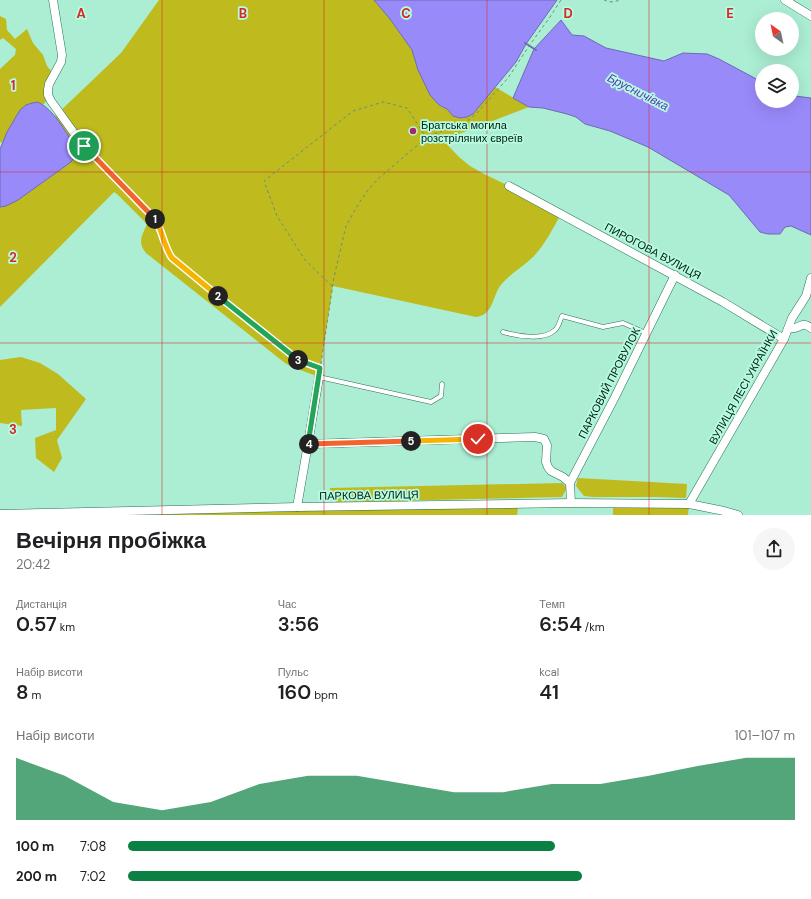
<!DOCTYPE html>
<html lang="uk">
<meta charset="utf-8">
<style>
:root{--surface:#fff;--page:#f6f6f6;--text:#202124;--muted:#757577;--accent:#0b8043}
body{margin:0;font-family:"DM Sans",sans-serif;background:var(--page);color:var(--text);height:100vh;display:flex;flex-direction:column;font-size:15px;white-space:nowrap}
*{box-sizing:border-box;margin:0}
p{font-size:13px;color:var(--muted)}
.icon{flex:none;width:22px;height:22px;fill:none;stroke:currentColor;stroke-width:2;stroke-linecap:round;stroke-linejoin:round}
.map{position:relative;height:515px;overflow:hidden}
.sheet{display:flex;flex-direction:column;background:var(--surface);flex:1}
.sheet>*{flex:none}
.needle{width:26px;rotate:327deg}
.controls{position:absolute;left:755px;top:12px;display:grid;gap:8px}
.controls a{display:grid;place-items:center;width:44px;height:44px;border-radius:50%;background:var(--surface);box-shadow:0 4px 16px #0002;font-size:20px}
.pin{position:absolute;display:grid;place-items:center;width:34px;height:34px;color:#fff;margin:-17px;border:2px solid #fff;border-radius:50%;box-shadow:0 1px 4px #0007}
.km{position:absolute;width:20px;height:20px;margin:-10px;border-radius:50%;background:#222;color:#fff;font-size:11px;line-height:20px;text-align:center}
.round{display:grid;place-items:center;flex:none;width:42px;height:42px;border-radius:21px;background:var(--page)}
.headline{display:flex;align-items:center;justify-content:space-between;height:68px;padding:0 16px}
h1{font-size:22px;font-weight:600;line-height:30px}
.metrics{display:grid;grid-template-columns:repeat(3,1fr);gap:6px;height:68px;padding:4px 16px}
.metrics div{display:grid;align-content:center}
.metrics b{font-size:20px;font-weight:600}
.metrics small{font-size:11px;font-weight:400}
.metrics p{font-size:11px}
.chart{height:112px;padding:8px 16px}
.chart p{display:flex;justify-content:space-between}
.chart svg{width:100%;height:72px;margin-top:4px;fill:var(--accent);opacity:.7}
ul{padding:0 16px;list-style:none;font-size:13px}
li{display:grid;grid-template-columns:64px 48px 1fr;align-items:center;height:30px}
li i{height:10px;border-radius:5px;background:var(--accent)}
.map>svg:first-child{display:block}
</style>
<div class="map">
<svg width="811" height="515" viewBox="0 0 811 515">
<rect width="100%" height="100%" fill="#abeed3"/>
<!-- green -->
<g fill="#bfbb1e">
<path d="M159,0H374L390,19L412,50L418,70L438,105L447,109L453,116L460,118L467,117L473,114L495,87L529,107L443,140L459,157L470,166L484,174L509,186L561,214C553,228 545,245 533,257C523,267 509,274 500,286C492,298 493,315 476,317L333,286L319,377L290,366L285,363L146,253C137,242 142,236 147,224L117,194L114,192L0,307V206L18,200L71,162L75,157V146L55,116L78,94L121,53Z"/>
<path d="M0,16L6,19L7,30L15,39L27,29L33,43L43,55L47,66L52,72L45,96L46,101L43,105L38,102L20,110L7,132L2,143L0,142V69L15,55L16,49L3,38L0,40Z"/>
<path d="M21,357L40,363L58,374L86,399L57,440L62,458L54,472L36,458L35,438L56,430V408L21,410L22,426L0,423V360Z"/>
<path d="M578,478L687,484L686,498L656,497H593L584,496L576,486Z"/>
<path d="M562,483L567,488L562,497L336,502L330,496V488Z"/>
<path d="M689,504L688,515H613V507L518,508L517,515H0Z"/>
</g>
<!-- water -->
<g fill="#998afa" stroke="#6c6ab5">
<path d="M374,0H557L526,44L516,62L473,114L467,117L460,118L453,116L447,109L439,105L430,95L418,70L412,50L390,19Z"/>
<path d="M561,20L572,35L584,36L606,48L664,61L683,53L707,54L719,59L762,82V101H792V99L793,100L795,96L811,98V235L791,226L785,227L780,234H768L760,232L729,195L648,147L610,131L585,124L576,117L567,114L543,108L529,107L513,98L534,49Z"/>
<path d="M38,102C55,111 64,130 75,146C77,153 75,156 71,162L18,200L6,206L0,207V149L7,132L20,110L26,105L32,103Z"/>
</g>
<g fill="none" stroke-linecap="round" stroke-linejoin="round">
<!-- stream -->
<path stroke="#6c6ab5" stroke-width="2" d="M525,43L536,50"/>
<defs>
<g id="lane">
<path d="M503,332C517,336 544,341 555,330C559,327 560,320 562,316L603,327L623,323L646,333"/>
<path d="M319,377L431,402L441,396L442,384"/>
</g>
<g id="street">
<path d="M53,0L62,55L61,62L49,84L48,90V95L51,101L84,147"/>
<path d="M785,0L811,16"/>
<path d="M509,186L723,302L784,339"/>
<path d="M788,329C790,328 792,328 795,328C802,326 803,322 811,328"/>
<path d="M308,444L535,437L544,439L547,445L546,462L548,467L551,471L563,477L570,483"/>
<path d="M571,503L570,483L615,397L675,275"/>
<path d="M689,504L784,339L792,318L806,296L811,278"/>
<path d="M297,507L308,444L319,377"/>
<path d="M0,514L297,507L571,503L689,504L724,511L738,515"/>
</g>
</defs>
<!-- lane casing -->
<use href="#lane" stroke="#2c6f58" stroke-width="5"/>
<!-- street casing -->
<use href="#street" stroke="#2c6f58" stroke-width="9"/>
<!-- path -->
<g stroke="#61927f" stroke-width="1" stroke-dasharray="3 3" stroke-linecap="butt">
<path d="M604,0C608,2 614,3 619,0"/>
<path d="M90,153L153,217C163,229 163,246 172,258L297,359L320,367"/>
<path d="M332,286L305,260L277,216L264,181L353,111L383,102L407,108L426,137"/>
<path d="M320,370L334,277L346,226L359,203L368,190L379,178L427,137L451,127L466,122L477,113L508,78L529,46L550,17L561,0"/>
</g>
<!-- lane -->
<use href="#lane" stroke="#fff" stroke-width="4"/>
<!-- street -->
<use href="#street" stroke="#fff" stroke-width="8"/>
</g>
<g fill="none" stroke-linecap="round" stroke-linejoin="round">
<defs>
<path id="split-1" d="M84,146L155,219"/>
<path id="split-2" d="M155,219C163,232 164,247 172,258L218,296"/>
<path id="split-3" d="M218,296L298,360"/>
<path id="split-4" d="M298,360L320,368L308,444H309"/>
<path id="split-5" d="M309,444L411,441"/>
<path id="split-6" d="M411,441L478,439"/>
</defs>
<!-- split-1 casing -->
<use href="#split-1" stroke="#fff" stroke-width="8"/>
<!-- split-2 casing -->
<use href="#split-2" stroke="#fff" stroke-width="8"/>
<!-- split-3 casing -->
<use href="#split-3" stroke="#fff" stroke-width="8"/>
<!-- split-4 casing -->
<use href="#split-4" stroke="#fff" stroke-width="8"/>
<!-- split-5 casing -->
<use href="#split-5" stroke="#fff" stroke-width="8"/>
<!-- split-6 casing -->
<use href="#split-6" stroke="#fff" stroke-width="8"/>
<!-- split-1 -->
<use href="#split-1" stroke="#f0652b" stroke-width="5"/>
<!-- split-2 -->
<use href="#split-2" stroke="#f5b400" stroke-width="5"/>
<!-- split-3 -->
<use href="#split-3" stroke="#22a559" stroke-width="5"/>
<!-- split-4 -->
<use href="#split-4" stroke="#22a559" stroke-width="5"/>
<!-- split-5 -->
<use href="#split-5" stroke="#f0652b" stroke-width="5"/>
<!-- split-6 -->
<use href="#split-6" stroke="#f5b400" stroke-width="5"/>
</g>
<!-- grid -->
<path fill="none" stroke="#d62828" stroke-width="1" stroke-opacity="0.55" d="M162,0V515M324,0V515M487,0V515M649,0V515M0,172H811M0,343H811"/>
<!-- markers -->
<circle fill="#a52574" stroke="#b8fce0" stroke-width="1.5" cx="413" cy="131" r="4"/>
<g text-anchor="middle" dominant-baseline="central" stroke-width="3.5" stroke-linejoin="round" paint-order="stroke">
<!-- poi labels -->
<g font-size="11" fill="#031e15" stroke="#b8fce0" text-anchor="start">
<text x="421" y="125">Братська могила<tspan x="421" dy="13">розстріляних євреїв</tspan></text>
</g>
<!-- street labels -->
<g font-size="11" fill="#031e15" stroke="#b8fce0">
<text transform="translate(653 251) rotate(28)">ПИРОГОВА ВУЛИЦЯ</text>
<text transform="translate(609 383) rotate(-63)">ПАРКОВИЙ ПРОВУЛОК</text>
<text transform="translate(743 387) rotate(-61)">ВУЛИЦЯ ЛЕСІ УКРАЇНКИ</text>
<text transform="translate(369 495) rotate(-1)">ПАРКОВА ВУЛИЦЯ</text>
</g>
<!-- water labels -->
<g font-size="12" font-style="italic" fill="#5737b8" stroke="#b8fce0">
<text transform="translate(638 92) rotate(27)">Брусничівка</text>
</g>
</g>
<g font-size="13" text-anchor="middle" font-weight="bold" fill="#d62828" stroke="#b8fce0" stroke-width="3.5" stroke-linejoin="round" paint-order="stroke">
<text x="81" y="18">A</text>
<text x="243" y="18">B</text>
<text x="406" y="18">C</text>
<text x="568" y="18">D</text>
<text x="730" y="18">E</text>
<text x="13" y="90">1</text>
<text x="13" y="262">2</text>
<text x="13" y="434">3</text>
</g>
</svg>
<div class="controls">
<a><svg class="needle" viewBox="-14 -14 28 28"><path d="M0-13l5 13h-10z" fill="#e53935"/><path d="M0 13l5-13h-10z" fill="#757577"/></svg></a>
<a><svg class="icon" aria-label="layers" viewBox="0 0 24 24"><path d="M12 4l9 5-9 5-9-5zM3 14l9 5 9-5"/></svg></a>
</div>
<div class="pin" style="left:84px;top:146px;background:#1e9e55"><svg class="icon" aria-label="arrive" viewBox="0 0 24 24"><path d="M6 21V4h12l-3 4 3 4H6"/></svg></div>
<div class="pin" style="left:478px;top:439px;background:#d93025"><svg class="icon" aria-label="check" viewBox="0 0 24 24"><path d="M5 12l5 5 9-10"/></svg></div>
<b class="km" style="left:155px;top:219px">1</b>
<b class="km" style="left:218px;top:296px">2</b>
<b class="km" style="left:298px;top:360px">3</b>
<b class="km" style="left:309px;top:444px">4</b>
<b class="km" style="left:411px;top:441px">5</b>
</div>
<section class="sheet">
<div class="headline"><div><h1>Вечірня пробіжка</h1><p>20:42</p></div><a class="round"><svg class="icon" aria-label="share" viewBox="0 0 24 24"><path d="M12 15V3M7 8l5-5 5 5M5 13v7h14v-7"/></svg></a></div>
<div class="metrics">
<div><p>Дистанція</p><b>0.57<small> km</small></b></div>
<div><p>Час</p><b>3:56</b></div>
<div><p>Темп</p><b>6:54<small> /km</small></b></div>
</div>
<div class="metrics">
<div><p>Набір висоти</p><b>8<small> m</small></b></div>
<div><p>Пульс</p><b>160<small> bpm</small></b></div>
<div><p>kcal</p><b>41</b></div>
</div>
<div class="chart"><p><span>Набір висоти</span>101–107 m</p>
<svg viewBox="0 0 160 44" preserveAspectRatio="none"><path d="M0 44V6L10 17L20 33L30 38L40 33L50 22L60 17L70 17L80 22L90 27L100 27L110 22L120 22L130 17L140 11L150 6L160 6V44z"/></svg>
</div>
<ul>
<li><b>100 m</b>7:08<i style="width:64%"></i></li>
<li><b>200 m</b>7:02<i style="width:68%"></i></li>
</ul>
</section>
